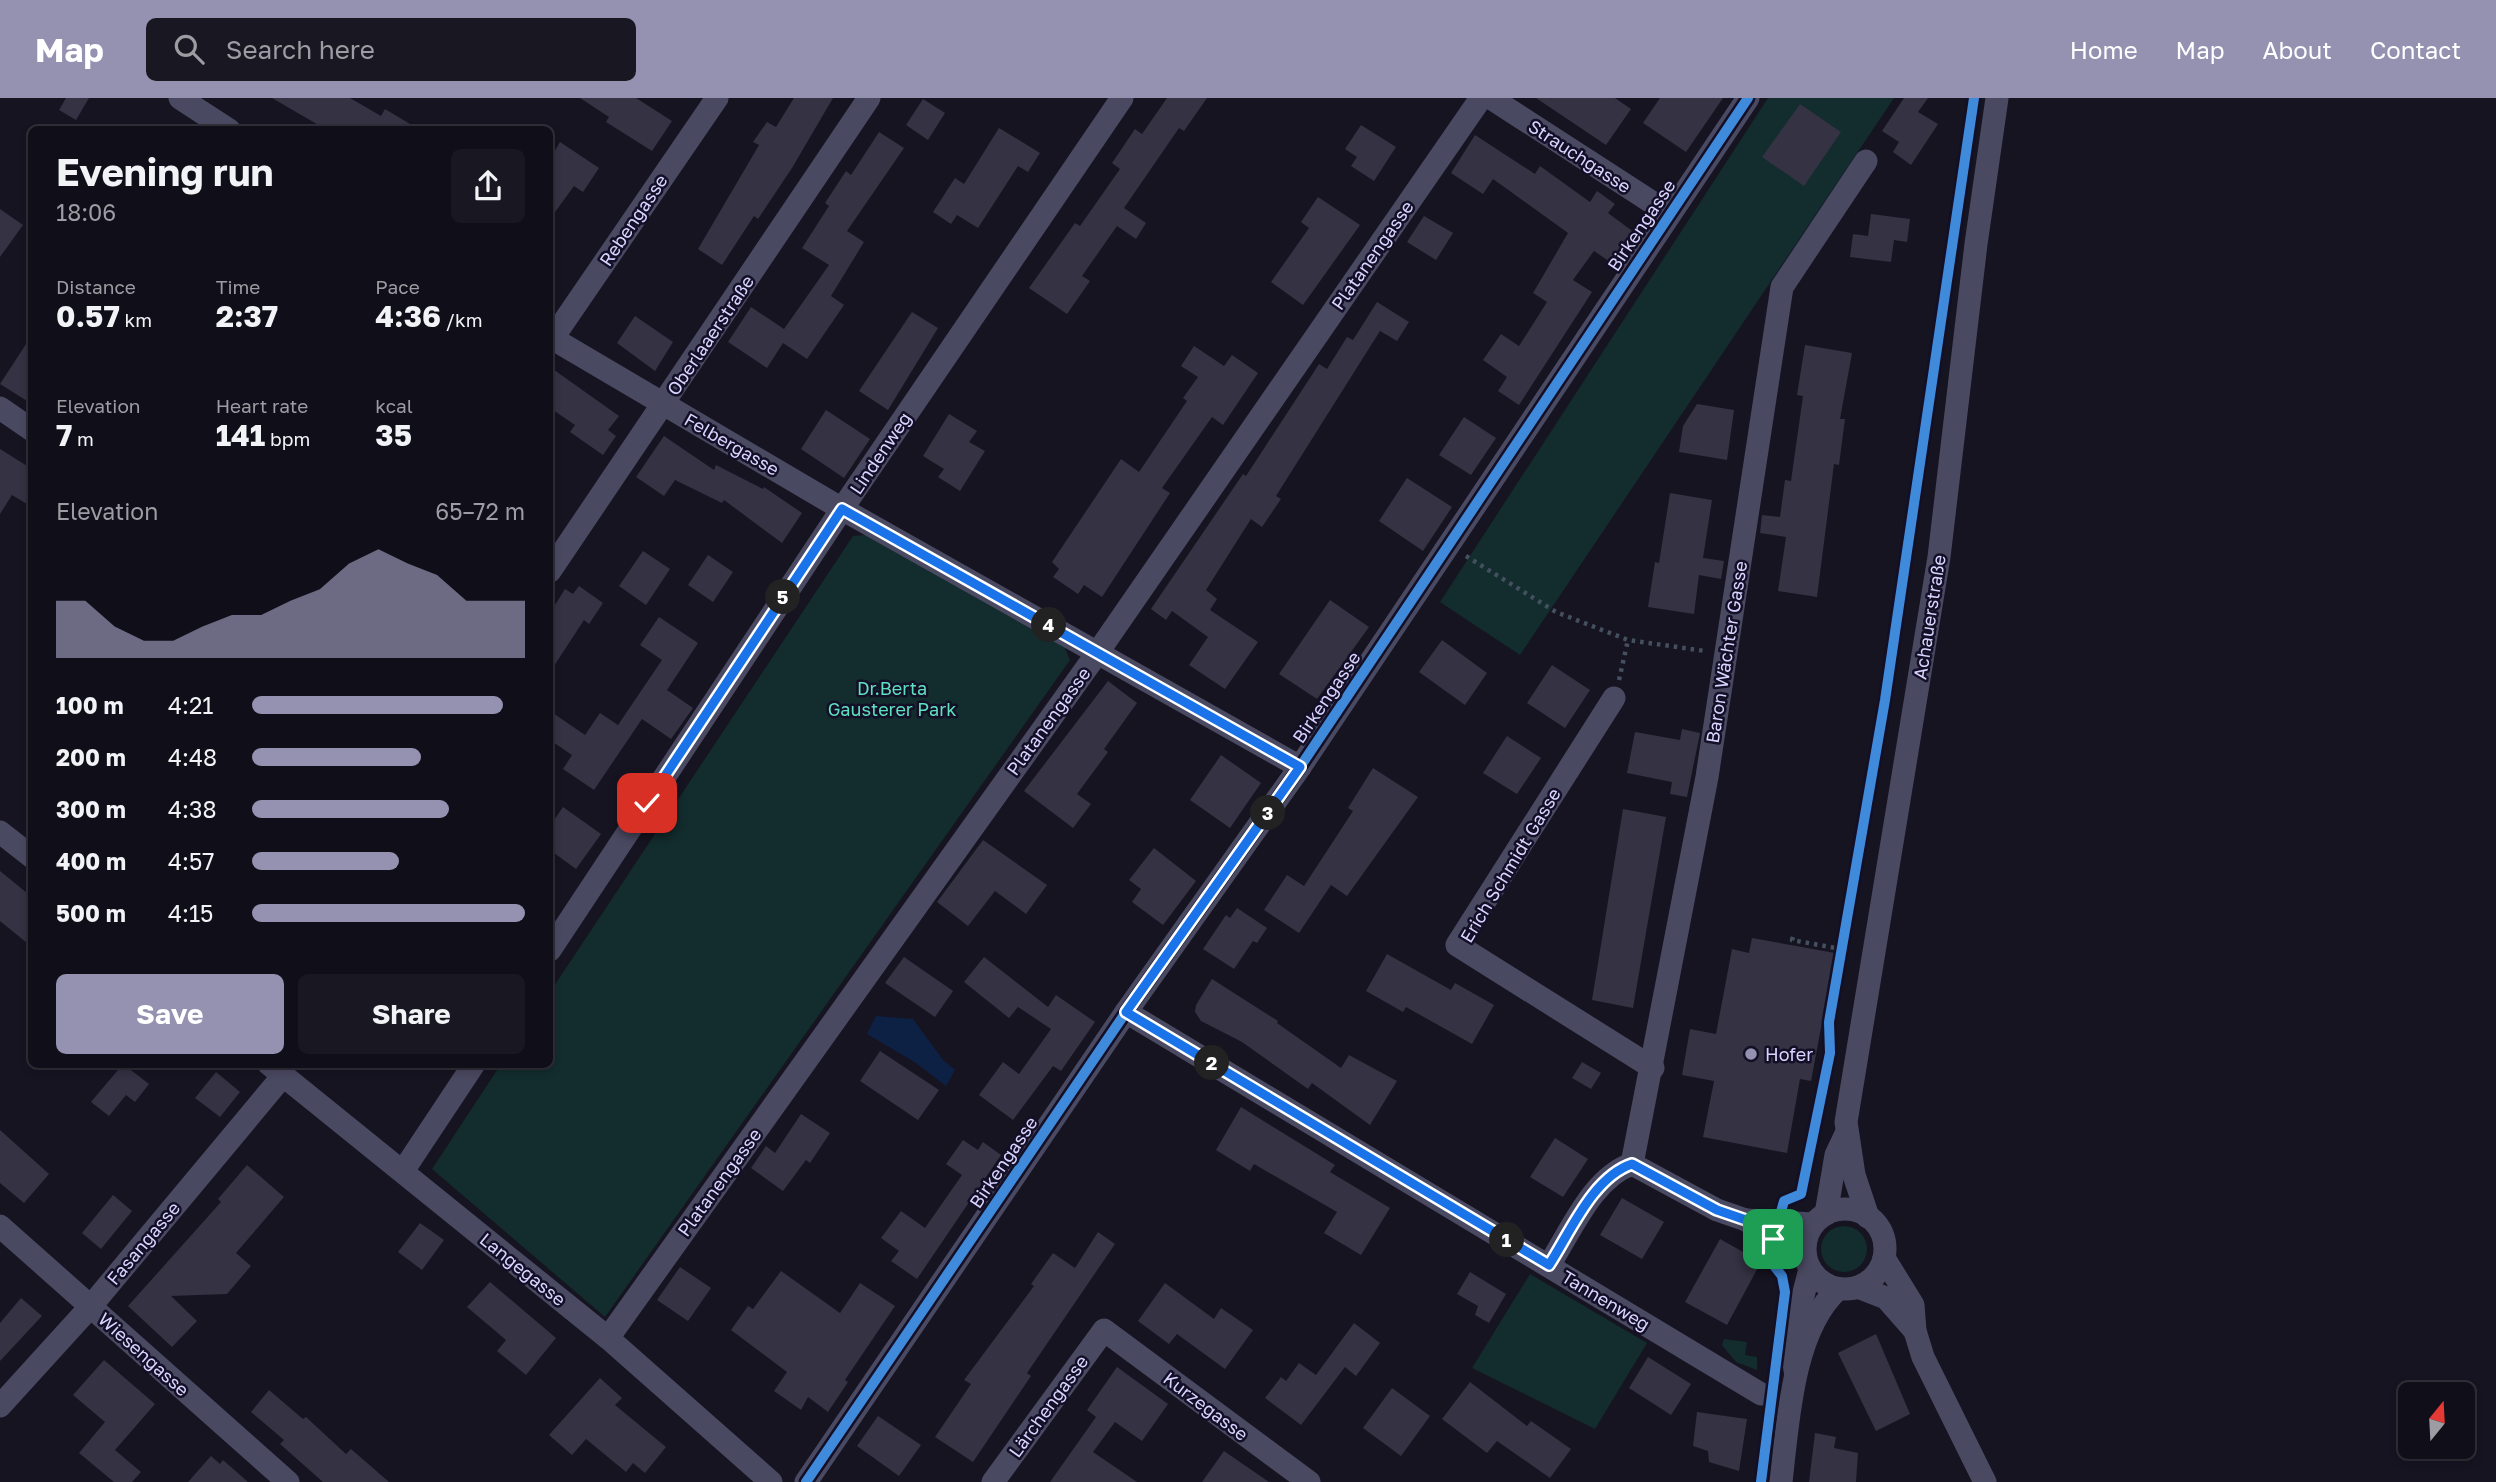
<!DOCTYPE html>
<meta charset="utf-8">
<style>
:root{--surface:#100f19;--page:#191822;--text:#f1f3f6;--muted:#9c9ca2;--line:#302f38;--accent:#9591b1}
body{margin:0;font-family:"Golos Text",sans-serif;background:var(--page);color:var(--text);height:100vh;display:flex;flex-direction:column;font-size:26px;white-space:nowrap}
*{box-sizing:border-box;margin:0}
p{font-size:23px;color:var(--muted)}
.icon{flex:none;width:38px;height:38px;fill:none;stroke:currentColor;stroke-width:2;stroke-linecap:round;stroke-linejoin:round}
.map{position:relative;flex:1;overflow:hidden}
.details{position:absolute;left:28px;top:28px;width:525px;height:942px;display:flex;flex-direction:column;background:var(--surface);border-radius:10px;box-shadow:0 4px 10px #0003,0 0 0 2px var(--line)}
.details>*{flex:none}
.needle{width:46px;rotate:18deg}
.tools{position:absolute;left:2398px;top:1284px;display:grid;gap:14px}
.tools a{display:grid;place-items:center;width:77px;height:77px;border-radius:10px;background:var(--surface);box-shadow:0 4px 10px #0003,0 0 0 2px var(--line);font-size:35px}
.pin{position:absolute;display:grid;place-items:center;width:60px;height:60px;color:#fff;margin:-30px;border-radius:14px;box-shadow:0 4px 10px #0006}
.km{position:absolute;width:35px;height:35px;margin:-18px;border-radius:50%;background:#222;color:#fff;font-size:19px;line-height:35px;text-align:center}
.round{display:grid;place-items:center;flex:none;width:74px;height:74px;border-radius:10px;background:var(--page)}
.overview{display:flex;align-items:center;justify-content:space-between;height:119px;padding:0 28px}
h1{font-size:38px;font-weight:700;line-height:52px}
.metrics{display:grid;grid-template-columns:repeat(3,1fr);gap:10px;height:119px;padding:7px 28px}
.metrics div{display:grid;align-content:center}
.metrics b{font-size:30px;font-weight:700}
.metrics small{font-size:19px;font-weight:400}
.metrics p{font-size:19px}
.chart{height:196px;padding:14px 28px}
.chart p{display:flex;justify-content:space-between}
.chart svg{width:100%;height:126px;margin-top:7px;fill:var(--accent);opacity:.7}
.cta{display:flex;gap:14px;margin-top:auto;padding:14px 28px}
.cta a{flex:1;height:80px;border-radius:10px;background:var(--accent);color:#fff;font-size:28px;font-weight:700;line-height:80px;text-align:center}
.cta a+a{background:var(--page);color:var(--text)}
ul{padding:0 28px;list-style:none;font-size:23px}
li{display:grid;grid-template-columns:112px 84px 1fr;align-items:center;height:52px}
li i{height:18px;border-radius:9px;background:var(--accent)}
header{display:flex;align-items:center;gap:42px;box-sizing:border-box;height:98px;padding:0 35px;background:var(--accent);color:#fff}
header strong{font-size:33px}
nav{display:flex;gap:38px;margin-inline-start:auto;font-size:24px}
.search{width:490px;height:63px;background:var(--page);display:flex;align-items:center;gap:18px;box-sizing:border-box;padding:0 24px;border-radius:10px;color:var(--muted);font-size:26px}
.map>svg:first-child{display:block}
</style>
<header>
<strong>Map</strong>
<div class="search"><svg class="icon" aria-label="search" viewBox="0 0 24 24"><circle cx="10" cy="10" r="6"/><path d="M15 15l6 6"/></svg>Search here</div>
<nav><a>Home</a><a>Map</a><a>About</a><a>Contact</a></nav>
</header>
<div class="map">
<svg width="2496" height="1384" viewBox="0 0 2496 1384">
<rect width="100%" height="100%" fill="#161421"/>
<!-- green -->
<g fill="#132c2d">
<path d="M1768,0H1894L1520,557L1440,504Z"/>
<path d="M874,436L1062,543L1070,562L605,1219L432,1071L501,966H550V894L853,438Z"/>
<circle cx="1844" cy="1151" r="23"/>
<path d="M1530,1176L1647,1245L1595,1331L1472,1270Z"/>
<path d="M1724,1241L1747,1244L1745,1257L1757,1259V1272L1736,1264L1722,1247Z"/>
</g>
<!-- water -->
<path fill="#0d2144" d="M876,918L913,921L943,962L955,972L946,988L916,965L867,936Z"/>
<!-- building -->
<g fill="#343243">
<path d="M66,0H89L76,22L59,12Z"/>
<path d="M272,0H350L381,18L385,11L420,32H327Z"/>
<path d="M580,0H636L672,23L652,53L606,24L609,19Z"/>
<path d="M794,0H833L792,70L758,121L754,118L722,167L698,151L759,47L753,44L767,24L776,29Z"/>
<path d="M1167,0H1207L1184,33L1179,30L1124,110L1146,125L1136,141L1117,128L1082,178L1090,183L1067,216L1029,190L1075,125L1080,128L1120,71L1112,65L1135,31L1142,36Z"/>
<path d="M1536,0H1615L1631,11L1606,47Z"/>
<path d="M1660,0H1723L1686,54L1643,25Z"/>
<path d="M1904,0H1928L1918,14L1938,26L1911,67L1893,54L1899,44L1882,33Z"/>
<path d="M923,1L945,15L928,42L906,27Z"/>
<path d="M1800,6L1841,34L1804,88L1762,59Z"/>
<path d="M1361,27L1396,49L1374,83L1351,68L1357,59L1345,51Z"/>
<path d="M999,30L1040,55L1028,74L1018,68L978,130L957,117L951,126L933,114L955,80L964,86Z"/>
<path d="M879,34L904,50L847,133L864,144L831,198L844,207L807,261L783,245L767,270L728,244L751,209L784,231L829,167L802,150L829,108L825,105L846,73L851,77Z"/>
<path d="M1475,37L1535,76L1540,68L1590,104L1597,93L1615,106L1608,115L1635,135L1613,166L1594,153L1573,182L1592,194L1519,307L1498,293L1507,279L1483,262L1501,236L1519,248L1547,204L1533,195L1568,135L1493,81L1483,96L1451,75Z"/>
<path d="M560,44L599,70L583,94L574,88L550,121V61Z"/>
<path d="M1318,99L1360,127L1303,207L1271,184L1309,130L1301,124Z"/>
<path d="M0,111L23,127L0,159Z"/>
<path d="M1871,116L1910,121L1907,144L1894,142L1891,164L1850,159L1853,136L1868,138Z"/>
<path d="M1424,118L1453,135L1436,162L1407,144Z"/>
<path d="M1377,204L1409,224L1397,243L1380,233L1276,398L1281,401L1262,429L1251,421L1206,492L1217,501L1210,512L1258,544L1225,591L1189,567L1208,539L1172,513L1166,522L1151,511L1243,376L1246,378L1319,266L1327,271L1347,239L1353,242Z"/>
<path d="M912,214L938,230L888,312L859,293Z"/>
<path d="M635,218L673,244L655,273L617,245Z"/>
<path d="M32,237V306L0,286Z"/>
<path d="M1805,247L1852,255L1840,321H1845L1839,367L1834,366L1817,499L1778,493L1786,439L1760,435L1762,417L1780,419L1785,382L1791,383L1803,298L1797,297Z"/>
<path d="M1194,248L1224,268L1232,257L1258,275L1223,327L1212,319L1162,390L1170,395L1102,499L1084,487L1078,496L1053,479L1059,471L1052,464L1121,361L1139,374L1187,303L1183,300L1198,279L1181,268Z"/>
<path d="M550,269L619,318L608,332L616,338L603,357L570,334L575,327L550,310Z"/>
<path d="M1697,306L1734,312L1727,362L1679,354L1683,328Z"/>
<path d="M826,312L870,341L844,380L801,351Z"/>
<path d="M949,316L977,333L969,344L985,353L960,393L938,379L944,371L923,358Z"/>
<path d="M1464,319L1496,340L1471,377L1439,357Z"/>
<path d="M664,338L714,372L716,367L763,391L764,389L802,415L782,445L724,402L722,405L675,382L664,398L636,379Z"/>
<path d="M0,351L32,371V409L12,397L0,416Z"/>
<path d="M1407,380L1452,409L1423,453L1379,423Z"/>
<path d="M1670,395L1712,402L1703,460L1724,463L1721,481L1699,477L1694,516L1648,509L1655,464L1659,465Z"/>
<path d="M643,453L670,471L646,507L619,488Z"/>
<path d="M708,457L733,474L713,504L688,487Z"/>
<path d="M579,488L603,505L589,526L584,522L550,574V515L565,491L573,496Z"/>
<path d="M1330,502L1369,529L1317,601L1279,576Z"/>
<path d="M659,519L698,545L667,592L693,610L671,641L642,621L594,692L563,671L572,657L550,642V613L585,637L600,615L618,627L662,562L640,547Z"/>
<path d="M1442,542L1487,575L1465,607L1419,574Z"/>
<path d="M1552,567L1590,592L1565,630L1527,605Z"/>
<path d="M1108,583L1137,605L1104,651L1108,654L1077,696L1091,706L1073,730L1024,693Z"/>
<path d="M1682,631L1700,635L1687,699L1670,696L1672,684L1627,675L1635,634L1680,642Z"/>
<path d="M1507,638L1541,660L1517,696L1483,675Z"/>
<path d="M1221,657L1261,685L1230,730L1190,702Z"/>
<path d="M1373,670L1418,699L1347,798L1331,787L1299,835L1264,812L1287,777L1304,788L1353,713L1348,710Z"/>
<path d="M563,709L601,736L576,771L550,752V728Z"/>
<path d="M1623,711L1666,719L1633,910L1592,902Z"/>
<path d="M983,742L1047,787L1026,816L995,793L968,828L937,804Z"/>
<path d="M1154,750L1196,783L1163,827L1132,804L1141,791L1129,782Z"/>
<path d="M0,773L32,799V849L0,823Z"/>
<path d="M1237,810L1267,830L1257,845L1253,843L1234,871L1203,851L1226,817L1230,820Z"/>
<path d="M1752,840L1835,855L1811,983L1800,981L1787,1055L1703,1039L1714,983L1682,977L1690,931L1716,936L1732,851L1749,855Z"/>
<path d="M1387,856L1451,892L1455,885L1494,907L1472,946L1406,909L1403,914L1366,893Z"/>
<path d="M904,859L953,893L935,919L885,885Z"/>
<path d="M984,859L1048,909L1056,897L1095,924L1061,973L1053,968L1013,1022L979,997L1003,964L1019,976L1051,931L1018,909L1009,920L964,884Z"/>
<path d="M1212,881L1278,923L1277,925L1341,970L1349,957L1397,983L1370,1027L1312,985L1308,991L1242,944L1201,923L1195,914L1196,907Z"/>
<path d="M880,953L939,992L918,1022L860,983Z"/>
<path d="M1582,964L1601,975L1591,991L1572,980Z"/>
<path d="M123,966L149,986L135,1004L126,997L109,1018L91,1004Z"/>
<path d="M216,974L240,994L220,1019L195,1000Z"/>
<path d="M1241,1009L1335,1067L1330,1074L1390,1110L1361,1157L1324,1135L1337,1114L1254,1066L1250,1073L1216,1052Z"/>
<path d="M801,1016L830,1035L810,1065L806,1062L783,1093L751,1070L766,1048L775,1055Z"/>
<path d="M0,1032L49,1076L24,1105L0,1085Z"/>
<path d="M1555,1040L1588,1061L1563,1099L1530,1079Z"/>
<path d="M963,1042L978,1052L983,1044L1001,1057L917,1181L891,1163L899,1153L881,1140L901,1113L925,1130L962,1077L946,1066Z"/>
<path d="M247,1067L284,1099L236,1155L251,1168L227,1196L171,1198L197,1223L172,1249L128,1208L221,1104L218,1101Z"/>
<path d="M113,1097L132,1113L101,1151L82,1135Z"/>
<path d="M1622,1100L1664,1124L1642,1161L1600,1137Z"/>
<path d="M420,1125L444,1142L422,1172L398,1154Z"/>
<path d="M1098,1134L1115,1146L1027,1275L1031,1278L973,1364L935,1339L971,1286L964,1282L1034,1188L1031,1186L1053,1155L1075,1170Z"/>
<path d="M1720,1141L1761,1164L1727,1227L1685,1204Z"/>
<path d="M680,1169L711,1190L688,1223L657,1202Z"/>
<path d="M781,1173L840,1215L860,1185L895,1208L845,1282L848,1284L828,1314L808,1299L801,1312L774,1293L787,1274L731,1232L748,1208L753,1211Z"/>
<path d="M1470,1174L1506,1196L1489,1225L1475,1217L1478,1208L1457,1196Z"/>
<path d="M490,1184L556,1240L526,1277L497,1253L506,1242L467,1209Z"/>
<path d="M1165,1185L1214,1221L1221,1210L1253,1232L1225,1271L1177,1236L1169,1246L1138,1223Z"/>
<path d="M21,1200L42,1218L0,1263V1225Z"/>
<path d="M1354,1225L1380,1245L1356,1278L1345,1269L1301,1327L1265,1300L1281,1279L1286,1283L1299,1265L1316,1277Z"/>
<path d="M1876,1236L1910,1316L1876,1333L1838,1255Z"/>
<path d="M1648,1259L1691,1286L1671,1317L1629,1290Z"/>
<path d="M104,1262L155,1306L115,1352L141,1374L132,1384H114L79,1355L105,1324L73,1297Z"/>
<path d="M1117,1269L1168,1306L1142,1343L1115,1324L1093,1354L1137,1384H1050L1096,1319L1087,1312Z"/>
<path d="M600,1280L622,1300L615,1307L666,1349L645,1375L633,1365L626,1374L586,1341L572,1357L549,1337Z"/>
<path d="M1470,1284L1527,1328L1531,1323L1571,1351L1550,1380L1497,1343L1487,1355L1442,1321Z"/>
<path d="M1392,1290L1430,1318L1401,1358L1363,1330Z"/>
<path d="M269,1292L303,1321L306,1319L346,1356L351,1351L389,1384H323L280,1346L284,1342L251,1314Z"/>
<path d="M1697,1314L1747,1321L1739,1373L1709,1364L1708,1353L1693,1348Z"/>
<path d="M878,1318L921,1347L899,1378L857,1348Z"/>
<path d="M1815,1335L1836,1339L1834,1350L1858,1355L1856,1384H1809Z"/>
<path d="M1224,1353L1269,1384H1202Z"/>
<path d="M211,1358L220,1366L223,1362L248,1384H188Z"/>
</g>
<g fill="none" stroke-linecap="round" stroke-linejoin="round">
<!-- path -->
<g stroke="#44505f" stroke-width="4.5" stroke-dasharray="3.5 5" stroke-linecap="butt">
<path d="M1466,458L1556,514L1628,542L1705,553"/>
<path d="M1619,582L1628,542"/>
<path d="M1793,839L1792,842L1841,851"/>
</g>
<!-- minor -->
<g stroke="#4a4962" stroke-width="23">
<path d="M180,0L229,32"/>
<path d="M1491,0L1670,116"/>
<path d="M550,239L842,411L1300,669"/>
<path d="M550,244L717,0"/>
<path d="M0,310L32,332"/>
<path d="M550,473L869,0"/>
<path d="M1614,600L1457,847L1653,970"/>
<path d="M0,734L32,759"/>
<path d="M550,852L842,411L1122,0"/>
<path d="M1126,914L1761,1296"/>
<path d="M269,966L608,1240L771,1384"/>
<path d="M1632,1066L1707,679L1782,189L1866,63"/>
<path d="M403,1073L474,966"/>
<circle cx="1845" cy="1151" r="40"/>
<path d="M1826,1116L1836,1057L1846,1036"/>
<path d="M1868,1119L1854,1077L1846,1024L1939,459L1976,146L1997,0"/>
<path d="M1746,1122L1813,1126"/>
<path d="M0,1128L288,1384"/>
<path d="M1884,1160L1913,1207L1915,1233L1923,1259L1985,1384"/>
<path d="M1549,1167C1571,1133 1593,1079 1632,1066L1717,1112L1746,1122L1805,1157"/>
<path d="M1858,1189L1886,1200L1915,1233"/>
<path d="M608,1240L1098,554L1481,0"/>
<path d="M1795,1272L1791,1245L1810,1171"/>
<path d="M0,1308L91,1208L282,979"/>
<path d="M806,1384L1126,914L1300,669L1748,0"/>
<path d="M993,1384L1104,1232L1309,1384"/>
<path d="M1781,1384C1788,1325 1792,1233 1838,1191"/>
</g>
<defs>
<g id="cycleway">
<path d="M806,1384L1126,914L1300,669L1748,0"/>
<path d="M1761,1384L1785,1194L1782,1178L1768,1160L1784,1103L1801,1096L1830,955L1829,924L1885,602L1974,0"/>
</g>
</defs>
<!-- cycleway casing -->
<use href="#cycleway" stroke="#130f26" stroke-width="15"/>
<!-- cycleway -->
<use href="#cycleway" stroke="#408adc" stroke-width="10"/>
</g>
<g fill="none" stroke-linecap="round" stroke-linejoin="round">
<defs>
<path id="route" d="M647,705L842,411L1300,669L1126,914L1549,1167C1571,1133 1593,1079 1632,1066L1717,1112L1746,1122L1773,1141"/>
</defs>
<!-- route casing -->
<use href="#route" stroke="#fff" stroke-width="14"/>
<!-- route -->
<use href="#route" stroke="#1a73e8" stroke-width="9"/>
</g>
<!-- markers -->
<circle fill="#9591b1" stroke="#130f26" stroke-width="2.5" cx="1751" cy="956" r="7"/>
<g text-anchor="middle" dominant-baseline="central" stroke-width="5" stroke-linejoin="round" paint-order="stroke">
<!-- street labels -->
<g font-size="18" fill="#d9d4ff" stroke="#130f26">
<text transform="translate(1580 58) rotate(33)">Strauchgasse</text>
<text transform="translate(633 122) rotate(-56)">Rebengasse</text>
<text transform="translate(1641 127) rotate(-56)">Birkengasse</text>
<text transform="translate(1372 157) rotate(-55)">Platanengasse</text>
<text transform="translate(710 237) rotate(-56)">Oberlaaerstraße</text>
<text transform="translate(732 346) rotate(30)">Felbergasse</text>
<text transform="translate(880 355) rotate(-56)">Lindenweg</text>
<text transform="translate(1929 519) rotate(-81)">Achauerstraße</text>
<text transform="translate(1726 554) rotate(-81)">Baron Wächter Gasse</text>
<text transform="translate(1326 599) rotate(-56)">Birkengasse</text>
<text transform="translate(1048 623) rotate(-54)">Platanengasse</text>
<text transform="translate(1510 767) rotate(-59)">Erich Schmidt Gasse</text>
<text transform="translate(1003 1064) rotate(-56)">Birkengasse</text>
<text transform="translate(719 1084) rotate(-54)">Platanengasse</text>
<text transform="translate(143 1145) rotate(-50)">Fasangasse</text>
<text transform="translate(523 1171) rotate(39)">Langegasse</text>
<text transform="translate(1606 1202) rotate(31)">Tannenweg</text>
<text transform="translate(144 1256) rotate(42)">Wiesengasse</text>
<text transform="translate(1048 1308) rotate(-54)">Lärchengasse</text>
<text transform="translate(1206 1308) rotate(37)">Kurzegasse</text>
</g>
<!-- park labels -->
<g font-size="18" fill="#5fe0c0" stroke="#130f26">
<text x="892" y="590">Dr.Berta<tspan x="892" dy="21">Gausterer Park</tspan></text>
</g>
<!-- poi labels -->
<g font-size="18" fill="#d9d4ff" stroke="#130f26" text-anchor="start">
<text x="1765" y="956">Hofer</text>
</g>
</g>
</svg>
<div class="tools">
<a><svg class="needle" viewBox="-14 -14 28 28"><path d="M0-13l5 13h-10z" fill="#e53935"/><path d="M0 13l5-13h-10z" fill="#9c9ca2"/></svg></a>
</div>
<div class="pin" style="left:1773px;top:1141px;background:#1e9e55"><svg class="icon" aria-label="arrive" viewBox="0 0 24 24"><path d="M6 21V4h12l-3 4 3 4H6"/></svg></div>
<div class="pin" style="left:647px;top:705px;background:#d93025"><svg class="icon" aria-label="check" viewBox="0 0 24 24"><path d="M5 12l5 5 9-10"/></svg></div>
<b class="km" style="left:1507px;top:1142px">1</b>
<b class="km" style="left:1212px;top:965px">2</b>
<b class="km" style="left:1268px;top:715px">3</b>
<b class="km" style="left:1049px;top:527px">4</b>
<b class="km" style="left:783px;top:499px">5</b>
<section class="details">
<div class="overview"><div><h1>Evening run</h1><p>18:06</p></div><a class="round"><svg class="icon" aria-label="share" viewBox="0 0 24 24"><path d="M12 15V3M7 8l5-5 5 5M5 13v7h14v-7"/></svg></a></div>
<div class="metrics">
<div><p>Distance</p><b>0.57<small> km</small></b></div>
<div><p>Time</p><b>2:37</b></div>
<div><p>Pace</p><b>4:36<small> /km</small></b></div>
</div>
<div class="metrics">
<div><p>Elevation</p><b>7<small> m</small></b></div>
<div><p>Heart rate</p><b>141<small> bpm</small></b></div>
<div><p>kcal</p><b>35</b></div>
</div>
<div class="chart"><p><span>Elevation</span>65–72 m</p>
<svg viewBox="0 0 160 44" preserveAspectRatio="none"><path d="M0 44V24L10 24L20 33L30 38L40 38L50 33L60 29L70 29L80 24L90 20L100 11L110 6L120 11L130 15L140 24L150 24L160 24V44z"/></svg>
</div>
<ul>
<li><b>100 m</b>4:21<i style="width:92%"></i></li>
<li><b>200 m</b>4:48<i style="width:62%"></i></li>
<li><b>300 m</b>4:38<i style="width:72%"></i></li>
<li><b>400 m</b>4:57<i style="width:54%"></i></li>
<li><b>500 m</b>4:15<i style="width:100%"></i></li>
</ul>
<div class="cta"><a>Save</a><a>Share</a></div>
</section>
</div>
